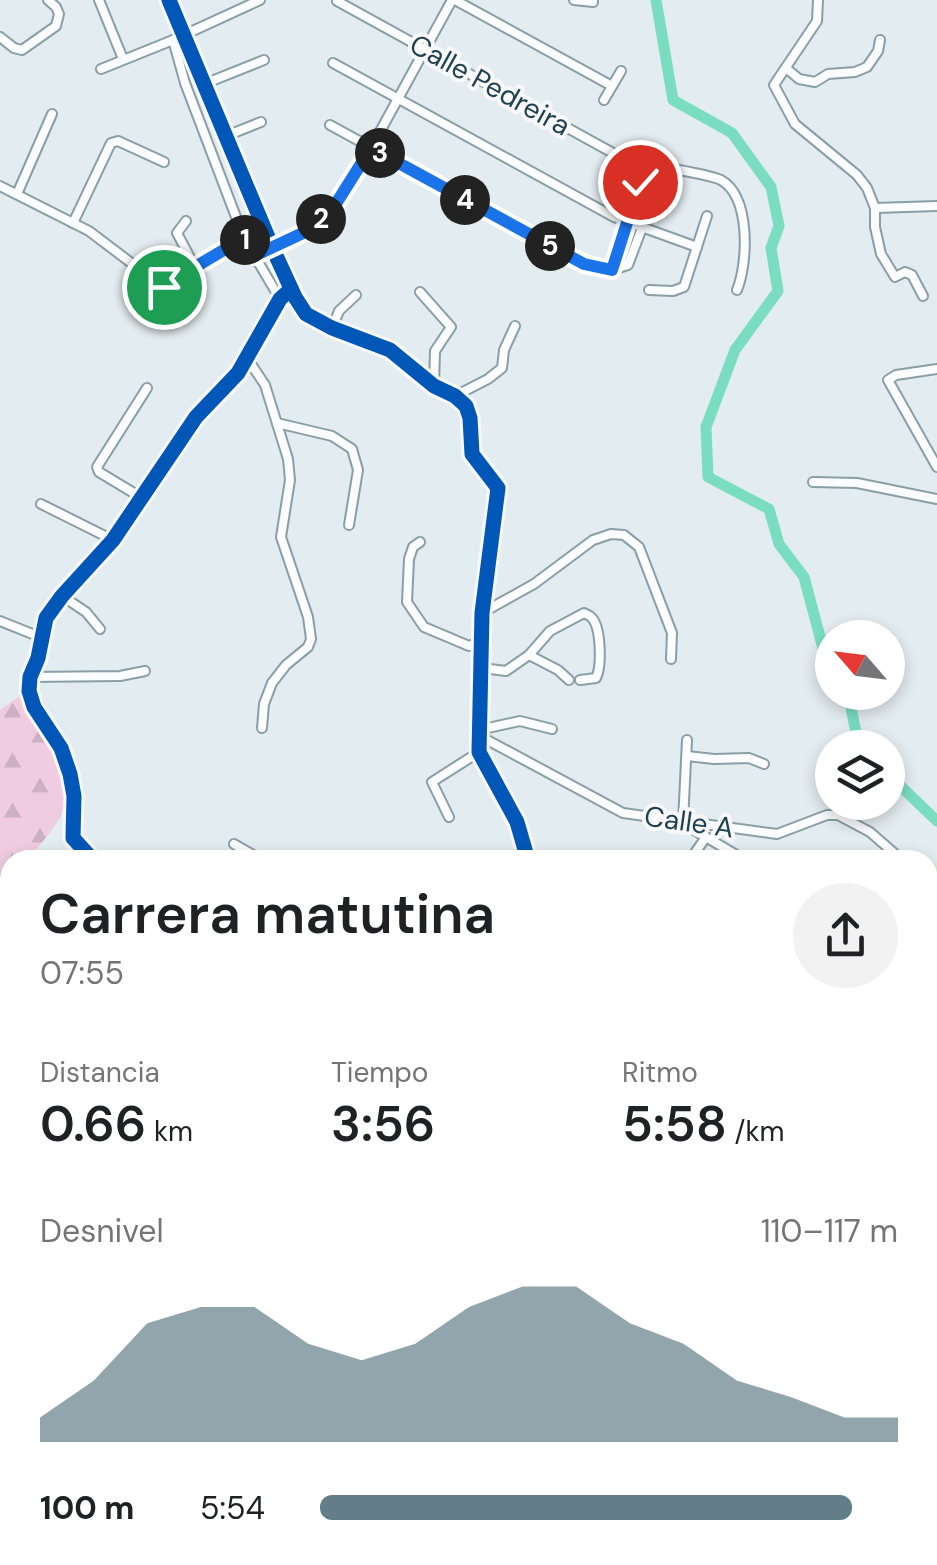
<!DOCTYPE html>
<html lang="es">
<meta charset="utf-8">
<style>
:root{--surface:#fff;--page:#f2f2f2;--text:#202124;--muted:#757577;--accent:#647e89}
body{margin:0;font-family:"DM Sans",sans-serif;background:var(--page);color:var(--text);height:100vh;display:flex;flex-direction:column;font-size:38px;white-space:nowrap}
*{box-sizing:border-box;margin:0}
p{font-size:32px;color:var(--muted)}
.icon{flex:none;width:55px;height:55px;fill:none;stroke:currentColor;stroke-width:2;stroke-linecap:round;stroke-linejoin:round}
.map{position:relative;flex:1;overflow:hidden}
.details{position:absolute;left:0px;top:850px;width:938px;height:715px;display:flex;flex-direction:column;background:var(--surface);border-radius:30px 30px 0 0;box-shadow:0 5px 15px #0003}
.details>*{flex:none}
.needle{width:65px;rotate:298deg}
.controls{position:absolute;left:815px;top:620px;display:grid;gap:20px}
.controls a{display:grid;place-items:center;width:90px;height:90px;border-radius:50%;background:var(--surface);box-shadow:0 5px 15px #0003;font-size:50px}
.pin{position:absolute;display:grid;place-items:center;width:85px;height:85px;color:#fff;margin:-42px;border:5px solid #fff;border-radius:50%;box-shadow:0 2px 10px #0007}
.km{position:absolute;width:50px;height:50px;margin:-25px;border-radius:50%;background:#222;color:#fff;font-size:28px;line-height:50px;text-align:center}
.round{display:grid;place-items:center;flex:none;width:105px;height:105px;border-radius:52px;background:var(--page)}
.head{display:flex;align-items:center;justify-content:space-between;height:170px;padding:0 40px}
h1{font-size:55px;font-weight:600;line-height:75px}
.metrics{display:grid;grid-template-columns:repeat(3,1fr);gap:15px;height:170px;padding:10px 40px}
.metrics div{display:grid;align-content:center}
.metrics b{font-size:50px;font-weight:600}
.metrics small{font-size:28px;font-weight:400}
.metrics p{font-size:28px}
.chart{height:280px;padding:20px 40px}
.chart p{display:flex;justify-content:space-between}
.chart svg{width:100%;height:180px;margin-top:10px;fill:var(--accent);opacity:.7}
ul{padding:0 40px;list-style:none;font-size:32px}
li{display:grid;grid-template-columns:160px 120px 1fr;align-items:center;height:75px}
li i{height:25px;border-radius:12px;background:var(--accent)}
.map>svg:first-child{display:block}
</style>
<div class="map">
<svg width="937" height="1565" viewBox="0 0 937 1565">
<defs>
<pattern id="forest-firs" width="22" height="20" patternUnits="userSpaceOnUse" patternTransform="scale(2.5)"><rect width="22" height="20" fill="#efcce1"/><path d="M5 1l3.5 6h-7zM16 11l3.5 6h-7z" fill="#ccb0c3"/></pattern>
</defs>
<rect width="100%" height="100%" fill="#e3ecf0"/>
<!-- forest -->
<g fill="url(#forest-firs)">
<path d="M20,696C37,728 76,777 61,814C57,826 36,849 28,860H10V1298L0,1317V710Z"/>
<path d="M10,1474V1500L6,1507L10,1512V1555H30L27,1557L28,1565H0V1476Z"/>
</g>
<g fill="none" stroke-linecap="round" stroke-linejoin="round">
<!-- river -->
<g stroke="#7addc0" stroke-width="11">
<path d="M656,0L673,100L732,133L771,187L779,226L771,248L778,291L735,350L706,427L708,477L769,509L779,544L804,577L828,667L832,671"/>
<path d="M848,692L859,748"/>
<path d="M888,774L937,821"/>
<path d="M928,1236L937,1235"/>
<path d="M928,1290L937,1304"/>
<path d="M928,1369L937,1364"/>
<path d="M897,1555L898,1565"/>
</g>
<defs>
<g id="street">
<path d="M99,0L123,59"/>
<path d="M455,0L612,86"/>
<path d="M574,0L593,2"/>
<path d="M818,0L817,21L774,85L795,124L857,175L867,188L875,208V227L881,254L895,277L905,272L912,275L923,296"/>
<path d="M337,1L642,169L654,187L642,228L628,265L612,270"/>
<path d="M0,37L14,48L22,50L56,26L59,14L56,7L48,0"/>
<path d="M173,40L185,83L244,238L280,299"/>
<path d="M333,63L614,217L697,247"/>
<path d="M786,68L799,79L815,82L828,74L855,72L867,67L878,51L880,40"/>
<path d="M101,69L173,40L260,0"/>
<path d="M204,84L264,60"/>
<path d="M604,100L621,71"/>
<path d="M330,125L584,264L612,270L640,182L642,169"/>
<path d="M226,136L261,122"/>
<path d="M642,169L651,165C667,168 708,174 721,180C751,197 748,263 737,290"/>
<path d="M0,186L89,231L163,287L170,286L195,267L244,238"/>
<path d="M17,194L52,114"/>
<path d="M875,208L937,206"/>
<path d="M186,221L177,233L195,267"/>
<path d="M73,223L111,143L118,141L164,162"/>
<path d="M272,247L295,297L306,314L332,328L390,350L434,386L455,396L466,406L470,418L472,454L498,488L482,613L479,752L517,822L528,860"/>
<path d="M254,256L303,233L332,210L371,148L452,0"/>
<path d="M649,290L673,291L684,287L707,216"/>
<path d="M420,292L451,327L435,351L434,386"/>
<path d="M332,328L339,311L356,295"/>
<path d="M247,358L265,385L288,459L290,480L281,537L308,617L311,639L308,647L286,665L272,683L264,704L262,728"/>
<path d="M937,369L896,375L888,380L937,467"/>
<path d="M455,396L488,379L502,368L504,350L515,326"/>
<path d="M277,423L332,436L352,449L358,470L349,525"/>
<path d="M813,482L857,483L937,499"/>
<path d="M142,498L99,472L97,467L147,388"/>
<path d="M41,504L113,540"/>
<path d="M420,542L413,547L409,559L407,602L424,627L469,646L481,641"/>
<path d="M62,596L86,612L100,629"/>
<path d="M482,613L534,584L593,540L611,534L624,535L639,547L672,633L671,659"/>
<path d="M0,621L40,637"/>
<path d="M529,655L558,670L569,680"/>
<path d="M482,668L506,671L529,655L550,631L584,613C587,615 590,615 592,618C601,628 602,666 596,678L580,680"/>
<path d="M30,677L120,676L145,671"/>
<path d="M479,730L520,721L552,729"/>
<path d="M478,735L623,813L777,834L827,815H838L870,832L902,860"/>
<path d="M687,756L714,759L749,758L764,764"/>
<path d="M449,817L432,782L479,752"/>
<path d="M683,822L687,740"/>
<path d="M684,824L738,856L741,860"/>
<path d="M234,844L262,860"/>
<path d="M93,860L73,838L74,796L70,774L61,748L34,707L29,691L30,677L38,658L46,618L62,596L113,540L196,417L238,373L280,299L291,289"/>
<path d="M690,860L706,837"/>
<path d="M928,950L937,956"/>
<path d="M928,1034L931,1035"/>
<path d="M928,1155L937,1151"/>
<path d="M928,1173H932"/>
<path d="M244,1555L249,1565"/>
<path d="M495,1555L509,1565"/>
<path d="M220,1565L231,1555"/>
</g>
<g id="secondary">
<path d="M169,0L272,247"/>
<path d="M0,1450L10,1453"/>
<path d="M928,1506H937"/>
<path d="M168,1555L174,1565"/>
<path d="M427,1555L436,1565"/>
<path d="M281,1565L283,1555"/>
<path d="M721,1565L738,1555"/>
</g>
</defs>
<!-- street casing -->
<use href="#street" stroke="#899fa7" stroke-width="12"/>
<!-- secondary casing -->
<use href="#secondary" stroke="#899fa7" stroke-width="16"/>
<!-- street -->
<use href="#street" stroke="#fbfcfd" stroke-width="8"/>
<!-- secondary -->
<use href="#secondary" stroke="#fbfcfd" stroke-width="11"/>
<defs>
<g id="cycleway">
<path d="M169,0L272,247L295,297L306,314L332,328L390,350L434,386L455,396L466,406L470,418L472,454L498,488L482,613L479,752L517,822L528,860"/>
<path d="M93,860L73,838L74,796L70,774L61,748L34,707L29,691L30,677L38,658L46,618L62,596L113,540L196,417L238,373L280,299L291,289"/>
</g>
</defs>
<!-- cycleway casing -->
<use href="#cycleway" stroke="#f8f8f8" stroke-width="21"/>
<!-- cycleway -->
<use href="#cycleway" stroke="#0057b8" stroke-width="15"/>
</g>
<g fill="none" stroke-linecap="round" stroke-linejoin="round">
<defs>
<path id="route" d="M164,287L170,286L195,267L244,238L254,256L303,233L332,210L371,148L584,264L612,270L640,182"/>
</defs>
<!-- route casing -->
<use href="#route" stroke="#fff" stroke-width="20"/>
<!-- route -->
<use href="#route" stroke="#1a73e8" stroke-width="12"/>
</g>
<g text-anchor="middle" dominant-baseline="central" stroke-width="8" stroke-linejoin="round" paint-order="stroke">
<!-- street labels -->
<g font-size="28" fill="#1f4251" stroke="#f8f8f8">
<text transform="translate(490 85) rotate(29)">Calle Pedreira</text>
<text transform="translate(689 822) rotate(8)">Calle A</text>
</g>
</g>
</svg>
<div class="controls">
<a><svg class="needle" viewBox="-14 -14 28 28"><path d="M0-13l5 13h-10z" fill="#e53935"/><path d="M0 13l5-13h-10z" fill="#757577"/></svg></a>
<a><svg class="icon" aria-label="layers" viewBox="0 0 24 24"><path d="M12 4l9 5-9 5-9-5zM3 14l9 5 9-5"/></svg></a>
</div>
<div class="pin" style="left:164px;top:287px;background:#1e9e55"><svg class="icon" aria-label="arrive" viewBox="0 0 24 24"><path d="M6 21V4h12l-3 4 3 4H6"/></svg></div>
<div class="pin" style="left:640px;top:182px;background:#d93025"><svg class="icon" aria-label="check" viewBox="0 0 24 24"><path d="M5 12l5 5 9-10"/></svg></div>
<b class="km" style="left:245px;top:240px">1</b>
<b class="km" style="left:321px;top:219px">2</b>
<b class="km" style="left:380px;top:153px">3</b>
<b class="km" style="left:465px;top:200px">4</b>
<b class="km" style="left:550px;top:246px">5</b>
<section class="details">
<div class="head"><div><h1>Carrera matutina</h1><p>07:55</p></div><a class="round"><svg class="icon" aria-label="share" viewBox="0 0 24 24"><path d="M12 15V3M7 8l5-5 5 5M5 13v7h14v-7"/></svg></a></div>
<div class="metrics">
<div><p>Distancia</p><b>0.66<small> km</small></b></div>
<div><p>Tiempo</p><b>3:56</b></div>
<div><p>Ritmo</p><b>5:58<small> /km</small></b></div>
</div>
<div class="chart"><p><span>Desnivel</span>110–117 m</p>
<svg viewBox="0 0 160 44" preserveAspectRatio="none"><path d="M0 44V38L10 29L20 15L30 11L40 11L50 20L60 24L70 20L80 11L90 6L100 6L110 15L120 20L130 29L140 33L150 38L160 38V44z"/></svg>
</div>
<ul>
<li><b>100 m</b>5:54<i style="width:92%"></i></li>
</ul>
</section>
</div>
